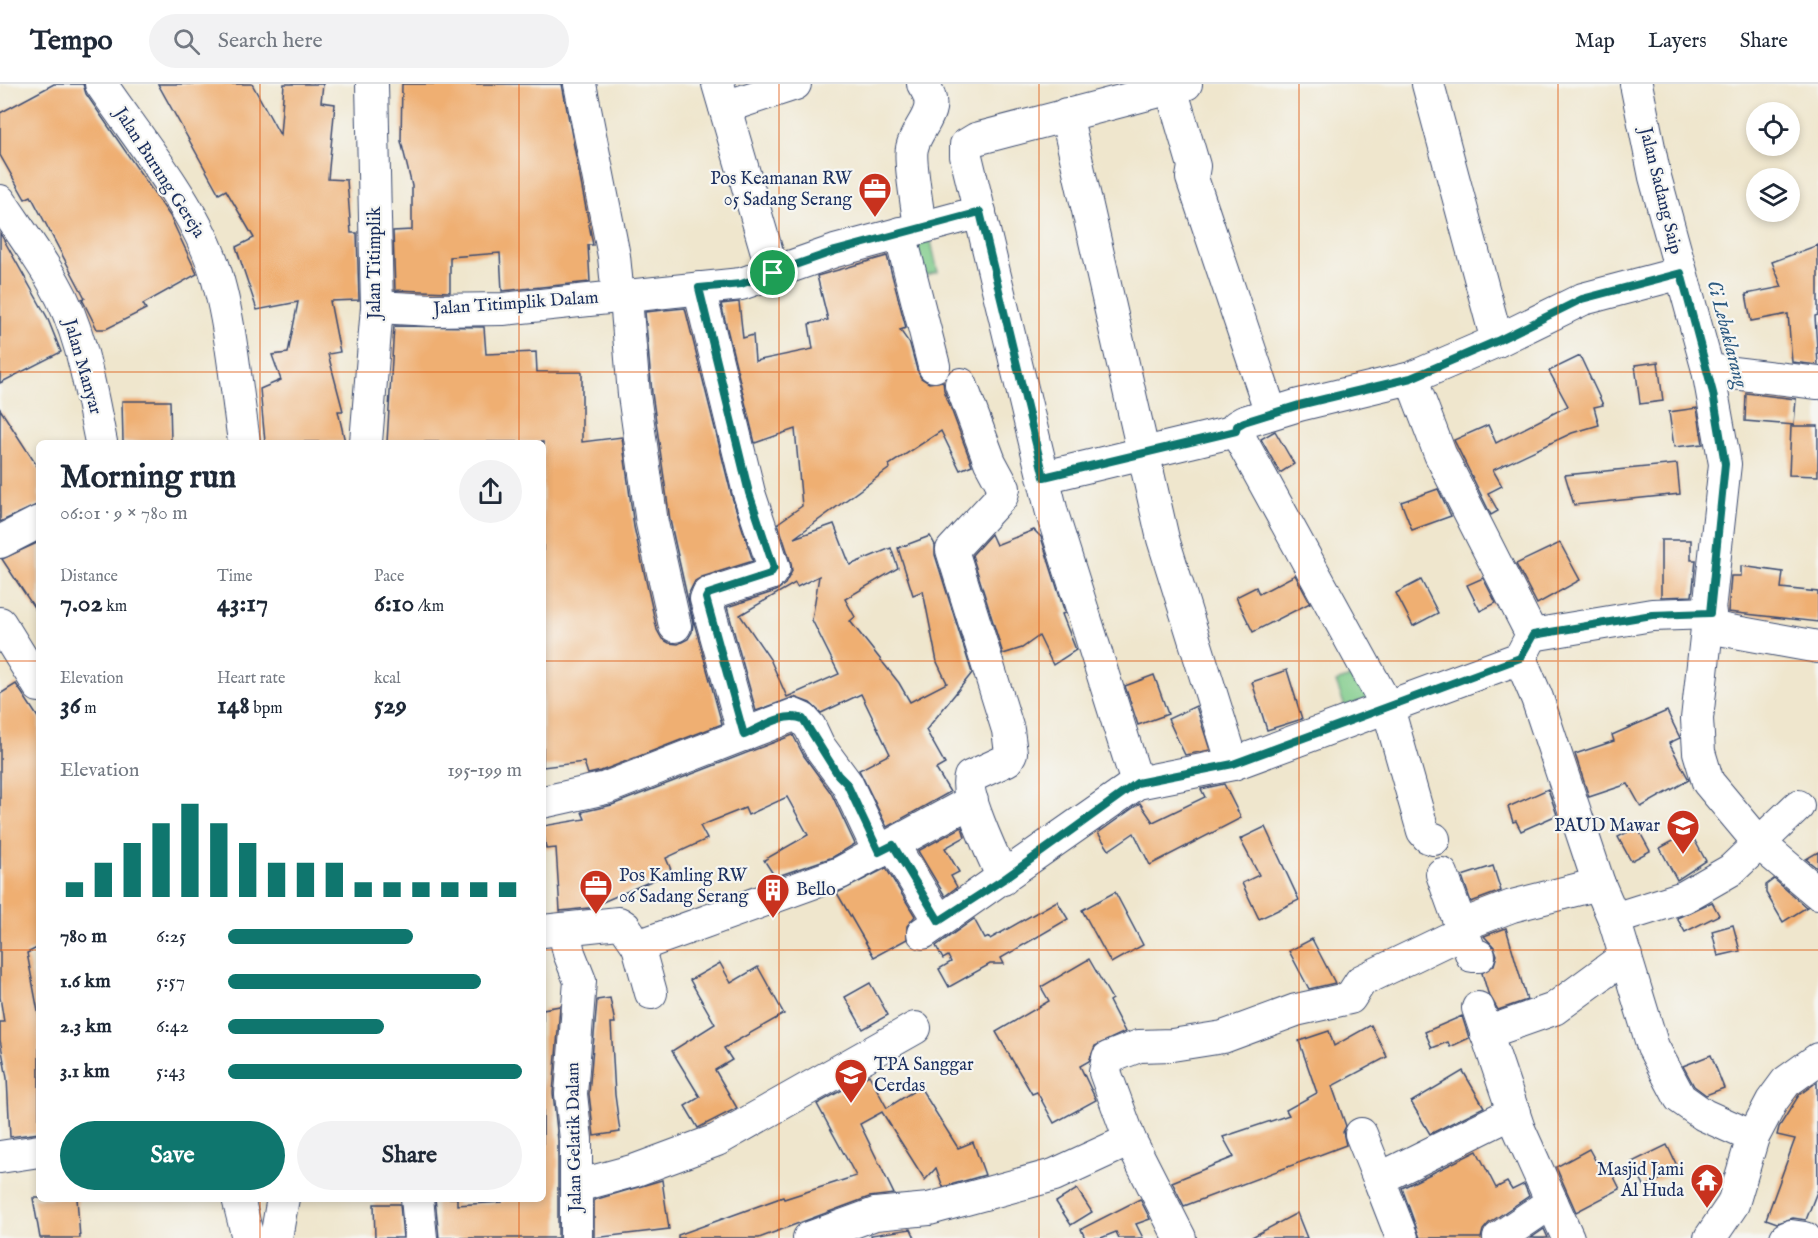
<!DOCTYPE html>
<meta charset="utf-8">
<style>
:root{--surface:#fff;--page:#f2f2f3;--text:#1f2937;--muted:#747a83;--line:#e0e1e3;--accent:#0f766e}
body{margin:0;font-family:"IM FELL English",serif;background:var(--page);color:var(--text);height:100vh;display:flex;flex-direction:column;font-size:22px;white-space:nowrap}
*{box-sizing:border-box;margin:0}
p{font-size:20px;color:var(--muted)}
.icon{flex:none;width:33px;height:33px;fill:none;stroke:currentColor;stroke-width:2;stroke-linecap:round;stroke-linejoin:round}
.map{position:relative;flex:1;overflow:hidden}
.drawer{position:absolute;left:36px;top:356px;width:510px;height:762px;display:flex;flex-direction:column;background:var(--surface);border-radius:9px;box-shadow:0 3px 9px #0003}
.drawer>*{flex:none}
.controls{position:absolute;left:1746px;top:18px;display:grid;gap:12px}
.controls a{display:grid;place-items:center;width:54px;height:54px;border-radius:50%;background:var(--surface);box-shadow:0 3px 9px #0003;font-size:30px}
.pin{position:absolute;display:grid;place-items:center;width:51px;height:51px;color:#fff;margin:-26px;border:3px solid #fff;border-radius:50%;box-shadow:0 2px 6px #0007}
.round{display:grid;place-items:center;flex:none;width:63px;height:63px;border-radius:32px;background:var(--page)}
.headline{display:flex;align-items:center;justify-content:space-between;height:102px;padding:0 24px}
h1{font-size:33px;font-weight:700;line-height:45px}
.metrics{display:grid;grid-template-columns:repeat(3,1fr);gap:9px;height:102px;padding:6px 24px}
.metrics div{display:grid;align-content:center}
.metrics b{font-size:26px;font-weight:700}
.metrics small{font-size:16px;font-weight:400}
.metrics p{font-size:16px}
.chart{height:168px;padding:12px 24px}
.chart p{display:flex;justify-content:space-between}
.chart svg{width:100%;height:108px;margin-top:6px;stroke:var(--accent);stroke-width:6}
.action{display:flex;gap:12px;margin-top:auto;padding:12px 24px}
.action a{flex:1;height:69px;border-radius:36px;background:var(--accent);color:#fff;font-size:24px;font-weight:700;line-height:69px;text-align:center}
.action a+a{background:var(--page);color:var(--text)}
ul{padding:0 24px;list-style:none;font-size:20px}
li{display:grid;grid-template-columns:96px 72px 1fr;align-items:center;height:45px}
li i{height:15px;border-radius:8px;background:var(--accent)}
header{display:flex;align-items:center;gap:36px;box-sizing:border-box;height:84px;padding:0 30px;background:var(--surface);border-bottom:2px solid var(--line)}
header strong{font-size:28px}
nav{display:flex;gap:33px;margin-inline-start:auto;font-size:21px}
.search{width:420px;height:54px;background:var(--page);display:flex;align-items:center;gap:15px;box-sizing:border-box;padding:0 21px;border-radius:33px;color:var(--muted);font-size:22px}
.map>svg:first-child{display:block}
</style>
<header>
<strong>Tempo</strong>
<div class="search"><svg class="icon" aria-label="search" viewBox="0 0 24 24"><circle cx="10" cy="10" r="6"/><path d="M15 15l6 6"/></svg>Search here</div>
<nav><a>Map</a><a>Layers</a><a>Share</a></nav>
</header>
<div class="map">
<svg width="1818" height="1154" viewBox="0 0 1818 1154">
<rect width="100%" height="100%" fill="#f6f6f2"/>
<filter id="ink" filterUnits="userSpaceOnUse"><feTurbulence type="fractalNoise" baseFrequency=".0167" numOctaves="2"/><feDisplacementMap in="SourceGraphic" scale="12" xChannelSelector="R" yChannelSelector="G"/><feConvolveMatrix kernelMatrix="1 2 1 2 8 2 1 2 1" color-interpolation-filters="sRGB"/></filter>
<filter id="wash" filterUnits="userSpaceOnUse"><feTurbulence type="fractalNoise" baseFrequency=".008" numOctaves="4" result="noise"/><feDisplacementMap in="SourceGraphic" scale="24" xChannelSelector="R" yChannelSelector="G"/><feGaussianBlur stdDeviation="1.35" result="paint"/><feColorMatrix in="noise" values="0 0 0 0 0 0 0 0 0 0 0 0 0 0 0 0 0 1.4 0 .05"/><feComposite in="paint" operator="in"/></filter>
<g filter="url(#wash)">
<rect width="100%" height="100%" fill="#efe6cd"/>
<!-- green -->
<g fill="#7fcb89" stroke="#4d7d74" stroke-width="1.5">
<path d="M929,149L938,188L914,194L904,155Z"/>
<path d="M1360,590L1369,614L1345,623L1336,598Z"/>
</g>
<g id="blocks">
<!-- building -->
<g fill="#efaf72" fill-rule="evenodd">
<path d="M54,0H83L86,10L170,132L197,190L143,220L146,225L106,245H97L82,215L85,214L31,112L25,115L0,71V29Z"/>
<path d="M158,0H252L280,51L284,0H323L321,18L335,20L328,95L347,96L351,149H357L359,216L330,217L340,268L328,270L343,327H338L345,358H265L260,305L281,296L272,271L288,269L298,218L257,226L236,163L254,154L226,106L219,110Z"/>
<path d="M402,0H562L593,161H588L590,198L502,207L500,169L450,173V208L395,206L393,147L412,146V102L401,57Z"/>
<path d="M0,149L47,233L61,268L0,299Z"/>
<path d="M1818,161V231L1815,232L1818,281L1792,278L1788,230L1751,237L1746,210L1782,203L1772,178Z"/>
<path d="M887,172L906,244L900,246L910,260L917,286L921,294L929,299L943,297L944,306L972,381L960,386L941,347L889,381L890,384L794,454L834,440L850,481L891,464L898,484L845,515L855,533L850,537L899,599L910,618L947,599L937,578L923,507L913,511L898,464L930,452L935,461V471L972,589L926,646L945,680L936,685L950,708L887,743L859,686L890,670L861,610L821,629L810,619L794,613L756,627L727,523L776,507L785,500L792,487L791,479L778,439L802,422L795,345L755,359L721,220L739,218L743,254L753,251L755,277L813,265L809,240L828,236L817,192ZM819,492L812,536L839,590L787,613L770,575L740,531L795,499L797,503Z"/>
<path d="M685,224L732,413L753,477L702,493L695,497L689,509V520L722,640L601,687L588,690L584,678L543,683V358H387L394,242L484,243L486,270L536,268L537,288H582V358L622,353L634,443L657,546L662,555L669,559L678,560L688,555L692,548L693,539L670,436L652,309L645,228Z"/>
<path d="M1580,272L1603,321L1594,323L1599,341L1572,349L1493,386L1502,402L1488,409L1498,427L1491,431L1454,356L1488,341L1496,359L1568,322L1549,287Z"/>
<path d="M1658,278L1663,317L1640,320L1635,281Z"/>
<path d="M1746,309L1796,315L1794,341L1745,337Z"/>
<path d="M122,317H170L171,358H123Z"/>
<path d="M1697,324L1703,360L1674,363L1669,328Z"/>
<path d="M0,325L39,385V420L0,438Z"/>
<path d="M1791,342H1818V392L1789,391Z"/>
<path d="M1275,347L1294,380L1280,389L1261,355Z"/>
<path d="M1677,380L1680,410L1574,421L1565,391Z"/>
<path d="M1438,405L1451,432L1412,446L1401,418Z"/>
<path d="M1034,446L1041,453L1065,529L1062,530L1076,566L1053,581L1039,552L1022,564L1003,570L972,471L991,450L996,461Z"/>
<path d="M1661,456H1691V476H1696L1692,512L1661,513Z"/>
<path d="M39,458V531L2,475Z"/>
<path d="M1560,459L1580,496L1537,520L1516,480Z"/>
<path d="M1741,482L1783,488L1781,504L1818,508V538L1728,528L1731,492H1741Z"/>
<path d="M1295,491L1310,519L1253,548L1236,513L1256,503L1259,510Z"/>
<path d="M1483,494L1496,519L1480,527L1467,501Z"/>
<path d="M1421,496L1438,529L1413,542L1396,509Z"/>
<path d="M1287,586L1302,635L1267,646L1252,598Z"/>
<path d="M1154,591L1168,630L1138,641L1125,602Z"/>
<path d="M16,600L39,635V863L27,869L39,933V1049L10,1053L7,994L0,956V938H4L0,913V610Z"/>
<path d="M1196,622L1210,666L1185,671L1168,635Z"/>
<path d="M1667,627L1680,654L1669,659L1689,696L1641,723L1628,700L1589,713L1575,670L1614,657L1612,651Z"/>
<path d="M793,651L804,672L831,709L855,760L833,773L775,793L764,776L808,751L787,713L748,731L745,724L700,742L707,755L666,774L672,788L598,820V823L560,827L556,764L546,765L543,742L585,735L582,728L612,721Z"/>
<path d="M1224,700L1241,734L1150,781L1134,749L1109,766L1098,749L1140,719L1153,738L1205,713L1201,705Z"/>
<path d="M1548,705L1557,731L1521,747L1516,737L1513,738L1508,723Z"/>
<path d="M962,743L965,753L945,764L959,788L951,792L957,803L945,812L918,767Z"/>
<path d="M1265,743L1299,816L1259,835L1242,799L1259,791L1240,755Z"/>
<path d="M1637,743L1650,767L1631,777L1618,753Z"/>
<path d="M1690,748L1706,777L1677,796L1660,764Z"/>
<path d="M1818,768V785L1806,775Z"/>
<path d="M1493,782L1501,807L1471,818L1462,792Z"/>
<path d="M886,784L915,832L907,842V855L874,873L837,809Z"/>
<path d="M1774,795L1806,823H1807L1783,838L1766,809V801Z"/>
<path d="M1115,808L1143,861L1111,879L1082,826Z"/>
<path d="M1057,817L1068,835L1001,874L1004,880H990L949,903L939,885L951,878L948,872L943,875L936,862L974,835L985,855L989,853L990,855Z"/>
<path d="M1712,818L1719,831L1685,848L1677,834Z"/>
<path d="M1733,841L1740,867L1718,872L1712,847Z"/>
<path d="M1506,844L1527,916L1498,926L1488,909L1482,889L1494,881L1497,871L1494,863L1484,852Z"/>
<path d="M1312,855L1335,899L1309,905L1289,867Z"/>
<path d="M1089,875L1112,915L1109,917L1125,948L1095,962L1089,977L1080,982L1096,1016L1054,1039L1037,1008L1032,1010L996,948L1049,917L1041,903Z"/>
<path d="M720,879L731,899L758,883L784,930L724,964L732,976L715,986L737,1024L698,1044L685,1022L700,1013L672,967L715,940L690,896Z"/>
<path d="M870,899L888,931L863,945L845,913Z"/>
<path d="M610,914L615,939H611L615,1011L620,1048L594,1052L589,1010L597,916Z"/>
<path d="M560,922L553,1009L558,1056V1154H439L435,1114H457V1121L502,1118L501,1114H543V925Z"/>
<path d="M1462,932L1469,954L1450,963L1448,958L1432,964L1425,948Z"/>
<path d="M1371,941L1387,973L1332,1002L1346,1042L1343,1048L1346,1061L1184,1122L1172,1098L1234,1073L1223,1053L1289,1031L1286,1026L1317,1009L1299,957L1329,947L1334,962Z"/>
<path d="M1711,971L1724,1004L1706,1011L1694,1002L1683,982Z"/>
<path d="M1463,987L1484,1023L1430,1050L1411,1018Z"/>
<path d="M869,991L887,1024L920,1003L958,1064L973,1058L985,1091L943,1103L936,1084L925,1096L882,1028L860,1040L894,1110L869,1113L759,1154H678V1151L783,1113L784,1115L856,1092L817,1020Z"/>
<path d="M1817,998L1818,1105L1806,1136L1793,1134L1777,1139L1766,1135L1795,1055L1777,1051L1779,1043L1799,1011Z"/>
<path d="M1667,1061L1679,1086L1645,1103L1632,1078Z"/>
<path d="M1589,1065L1600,1085L1608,1081L1620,1105L1576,1128L1556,1083Z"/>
<path d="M1477,1067L1496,1104L1507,1098L1512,1106L1524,1100L1529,1112L1489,1139L1483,1146L1481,1154H1420L1402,1104Z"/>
<path d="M662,1096L669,1145L594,1154V1116Z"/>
<path d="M1077,1105L1092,1128L1071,1141L1056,1118Z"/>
<path d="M33,1114H77L80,1154H40Z"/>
<path d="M1140,1115L1150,1135L1136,1140L1143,1154H1119L1116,1148L1101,1154H1085L1081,1145Z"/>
<path d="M374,1120H400L403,1154H375Z"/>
<path d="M1297,1129L1307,1154H1250Z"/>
<path d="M911,1145L915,1154H872L871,1151Z"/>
<path d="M1544,1145L1548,1154H1531Z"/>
</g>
</g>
</g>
<g filter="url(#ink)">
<use href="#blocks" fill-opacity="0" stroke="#3b4a6f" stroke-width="1.5"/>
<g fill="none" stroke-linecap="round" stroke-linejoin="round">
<defs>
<g id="street">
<path d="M101,0C135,50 184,110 207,165C230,217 235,299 244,357"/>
<path d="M580,0L614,172L618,213"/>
<path d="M718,0L773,189"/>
<path d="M1636,0L1655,93L1708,286L1725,380L1697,635L1699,668L1708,698L1759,759L1818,809"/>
<path d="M1171,4L1194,82L1192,94L1271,329"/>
<path d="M725,23L795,0"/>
<path d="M1066,30L1163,455L1233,680"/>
<path d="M0,117C18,144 38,171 54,199C82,247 90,305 101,358"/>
<path d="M920,143C918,127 909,76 912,64C917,40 943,28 923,0"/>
<path d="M900,149L934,282"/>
<path d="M699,204L749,409L774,484L770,490L708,510L706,515L744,651"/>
<path d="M626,214L634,311L652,439L675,542"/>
<path d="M377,223L432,226L503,225L741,200L835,167L980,128"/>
<path d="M1497,257L1583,215L1681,189"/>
<path d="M1708,286L1818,299"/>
<path d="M1411,294L1299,321L1244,338L1237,342L1236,347L1388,624L1423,747L1428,753L1434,755"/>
<path d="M961,300L990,378L1004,404L1002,412L952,466L1008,646L1011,669L1007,676L970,693C963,713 995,774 1003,795"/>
<path d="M366,358L377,223L372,0"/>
<path d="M1044,393L1236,347"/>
<path d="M0,458L39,438"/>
<path d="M0,539L39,602"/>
<path d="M1708,543L1818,563"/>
<path d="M1532,551L1652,531L1710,529"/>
<path d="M1520,574L1537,614L1599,800L1614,835L1653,963L1680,1014L1704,1031L1753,1053"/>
<path d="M1137,699L1052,429L966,72V61L976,55L1186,0"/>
<path d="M543,718L606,704L794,631L803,635L810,643L819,662L847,700L879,768"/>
<path d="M893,761L939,837"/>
<path d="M1614,835L1684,813L1731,786L1798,722"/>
<path d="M1460,842L1512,822L1599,800"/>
<path d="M564,846L569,869L580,897L571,1010L576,1055V1154"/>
<path d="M543,847L619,839L625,843L638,862L840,789L972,717"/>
<path d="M1463,848L1472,872H1479"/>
<path d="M923,849L1137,699L1233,680L1520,574L1532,551L1440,370L1411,294L1497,257L1428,0"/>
<path d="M638,862L651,909"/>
<path d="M1478,924L1519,1045L1568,1154"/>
<path d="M1486,949L1554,925L1626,872"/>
<path d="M1361,1050L1379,1095"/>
<path d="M0,1073L39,1067"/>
<path d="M577,1102L636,1086L717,1056L915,944"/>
<path d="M238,1114L248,1154"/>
<path d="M417,1114L421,1154"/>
<path d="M276,1154L283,1114"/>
<path d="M809,1154L875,1130L929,1125L1054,1091L1130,1056"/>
<path d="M1180,1154L1130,1056L1105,988L1108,974L1139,962L1172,961L1223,953L1296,926L1350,914L1361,897L1463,848L1442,790"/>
<path d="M1402,1154L1379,1095L1514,1028"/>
<path d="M1499,1154L1552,1118"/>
<path d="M1710,1154L1733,1120L1753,1053L1772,1017L1786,998L1818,975"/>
<path d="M1786,1154L1791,1152L1805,1154"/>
</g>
</defs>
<!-- street casing -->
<use href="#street" stroke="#3b4a6f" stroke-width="34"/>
<!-- street -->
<use href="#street" stroke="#fff" stroke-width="32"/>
</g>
</g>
<g fill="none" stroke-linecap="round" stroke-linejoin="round" filter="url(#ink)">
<defs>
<path id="route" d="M980,128L1044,393L1236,347L1237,342L1244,338L1299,321L1411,294L1497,257L1582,215L1681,189L1713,309L1725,380L1710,529L1652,531L1533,551L1520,574L1233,680L1137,699L1004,795L939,837L893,761L879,768L847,700L838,691L803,635C784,627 761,644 744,651L706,514L708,510L770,490L774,484L749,409L699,204L741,200L835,167Z"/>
</defs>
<!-- route casing -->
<use href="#route" stroke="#fff" stroke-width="12"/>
<!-- route -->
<use href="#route" stroke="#0f766e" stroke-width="8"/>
</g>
<!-- grid -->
<path fill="none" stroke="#de5710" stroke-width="1.5" stroke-opacity="0.55" d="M260,0V358M519,0V358M779,0V1154M1039,0V1154M1299,0V1154M1558,0V1154M0,288H1818M0,577H39M543,577H1818M0,866H39M543,866H1818M260,1114V1154M519,1114V1154"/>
<!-- icons -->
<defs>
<symbol id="office-pin" viewBox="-11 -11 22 30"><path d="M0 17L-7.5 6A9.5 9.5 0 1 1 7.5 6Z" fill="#c8321e" stroke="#f6f6f2"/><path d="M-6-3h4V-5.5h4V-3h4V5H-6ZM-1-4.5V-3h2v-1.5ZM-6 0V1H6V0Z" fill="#fff"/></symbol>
<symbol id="school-pin" viewBox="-11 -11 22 30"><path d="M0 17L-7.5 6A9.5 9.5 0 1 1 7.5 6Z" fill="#c8321e" stroke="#f6f6f2"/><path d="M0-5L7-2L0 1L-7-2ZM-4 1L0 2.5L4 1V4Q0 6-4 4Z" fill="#fff"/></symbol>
<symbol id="building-pin" viewBox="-11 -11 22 30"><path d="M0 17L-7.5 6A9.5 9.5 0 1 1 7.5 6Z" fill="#c8321e" stroke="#f6f6f2"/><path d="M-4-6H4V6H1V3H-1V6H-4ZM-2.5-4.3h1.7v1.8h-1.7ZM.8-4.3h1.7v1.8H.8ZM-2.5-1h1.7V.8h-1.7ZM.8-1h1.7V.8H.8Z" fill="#fff"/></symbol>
<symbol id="temple-pin" viewBox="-11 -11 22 30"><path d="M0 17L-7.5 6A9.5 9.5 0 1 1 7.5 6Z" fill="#c8321e" stroke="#f6f6f2"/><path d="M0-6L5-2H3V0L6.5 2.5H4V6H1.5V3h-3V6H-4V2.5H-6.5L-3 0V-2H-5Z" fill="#fff"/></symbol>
</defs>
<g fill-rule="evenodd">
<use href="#office-pin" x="856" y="86" width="38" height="52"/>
<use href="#school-pin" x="1664" y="723" width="38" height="52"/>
<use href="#office-pin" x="577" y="783" width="38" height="52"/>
<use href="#building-pin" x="754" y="787" width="38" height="52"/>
<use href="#school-pin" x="832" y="972" width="38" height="52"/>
<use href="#temple-pin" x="1688" y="1077" width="38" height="52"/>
</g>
<g text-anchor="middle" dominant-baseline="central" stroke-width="4.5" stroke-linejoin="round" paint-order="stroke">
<!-- street labels -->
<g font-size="18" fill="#1b2f5e" stroke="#f6f6f2">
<text transform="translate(159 89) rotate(57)">Jalan Burung Gereja</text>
<text transform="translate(1660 107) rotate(76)">Jalan Sadang Saip</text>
<text transform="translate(375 179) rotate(-90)">Jalan Titimplik</text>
<text transform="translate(516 220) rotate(-4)">Jalan Titimplik Dalam</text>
<text transform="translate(82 283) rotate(74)">Jalan Manyar</text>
<text transform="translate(575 1053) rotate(-91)">Jalan Gelatik Dalam</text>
</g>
<!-- poi labels -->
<g font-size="18" fill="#1b2f5e" stroke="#f6f6f2" text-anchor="end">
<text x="852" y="95">Pos Keamanan RW<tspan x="852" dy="21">05 Sadang Serang</tspan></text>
<text x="1660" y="742">PAUD Mawar</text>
<text x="619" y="792" text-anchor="start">Pos Kamling RW<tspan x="619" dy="21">06 Sadang Serang</tspan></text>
<text x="796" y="806" text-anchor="start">Bello</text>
<text x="874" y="981" text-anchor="start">TPA Sanggar<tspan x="874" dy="21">Cerdas</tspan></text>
<text x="1684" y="1086">Masjid Jami<tspan x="1684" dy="21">Al Huda</tspan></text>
</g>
<!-- water labels -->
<g font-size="20" font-style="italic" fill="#2e5b82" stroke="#f6f6f2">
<text transform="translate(1727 250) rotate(75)">Ci Lebaklarang</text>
</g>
</g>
</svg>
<div class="controls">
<a><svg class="icon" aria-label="locate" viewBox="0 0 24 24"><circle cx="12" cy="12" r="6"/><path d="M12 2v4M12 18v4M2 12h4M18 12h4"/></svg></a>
<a><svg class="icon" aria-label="layers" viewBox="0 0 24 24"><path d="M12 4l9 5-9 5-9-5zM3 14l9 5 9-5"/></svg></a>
</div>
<div class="pin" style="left:773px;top:189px;background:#1e9e55"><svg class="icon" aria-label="arrive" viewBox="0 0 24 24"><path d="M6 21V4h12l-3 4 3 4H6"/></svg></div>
<section class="drawer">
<div class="headline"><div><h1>Morning run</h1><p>06:01 · 9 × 780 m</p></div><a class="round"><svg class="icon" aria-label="share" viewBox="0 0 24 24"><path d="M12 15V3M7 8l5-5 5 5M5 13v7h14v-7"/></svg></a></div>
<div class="metrics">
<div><p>Distance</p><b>7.02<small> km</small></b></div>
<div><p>Time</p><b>43:17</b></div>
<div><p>Pace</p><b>6:10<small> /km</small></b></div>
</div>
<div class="metrics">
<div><p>Elevation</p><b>36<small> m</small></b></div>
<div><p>Heart rate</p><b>148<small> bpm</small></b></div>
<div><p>kcal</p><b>529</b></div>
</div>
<div class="chart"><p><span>Elevation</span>195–199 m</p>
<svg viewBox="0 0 160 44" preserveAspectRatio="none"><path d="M5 44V38M15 44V30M25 44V22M35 44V14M45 44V6M55 44V14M65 44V22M75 44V30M85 44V30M95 44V30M105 44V38M115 44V38M125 44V38M135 44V38M145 44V38M155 44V38"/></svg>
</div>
<ul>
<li><b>780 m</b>6:25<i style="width:63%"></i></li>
<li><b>1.6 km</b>5:57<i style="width:86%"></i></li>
<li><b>2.3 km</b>6:42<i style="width:53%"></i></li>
<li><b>3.1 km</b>5:43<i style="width:100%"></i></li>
</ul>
<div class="action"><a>Save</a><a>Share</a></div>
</section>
</div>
